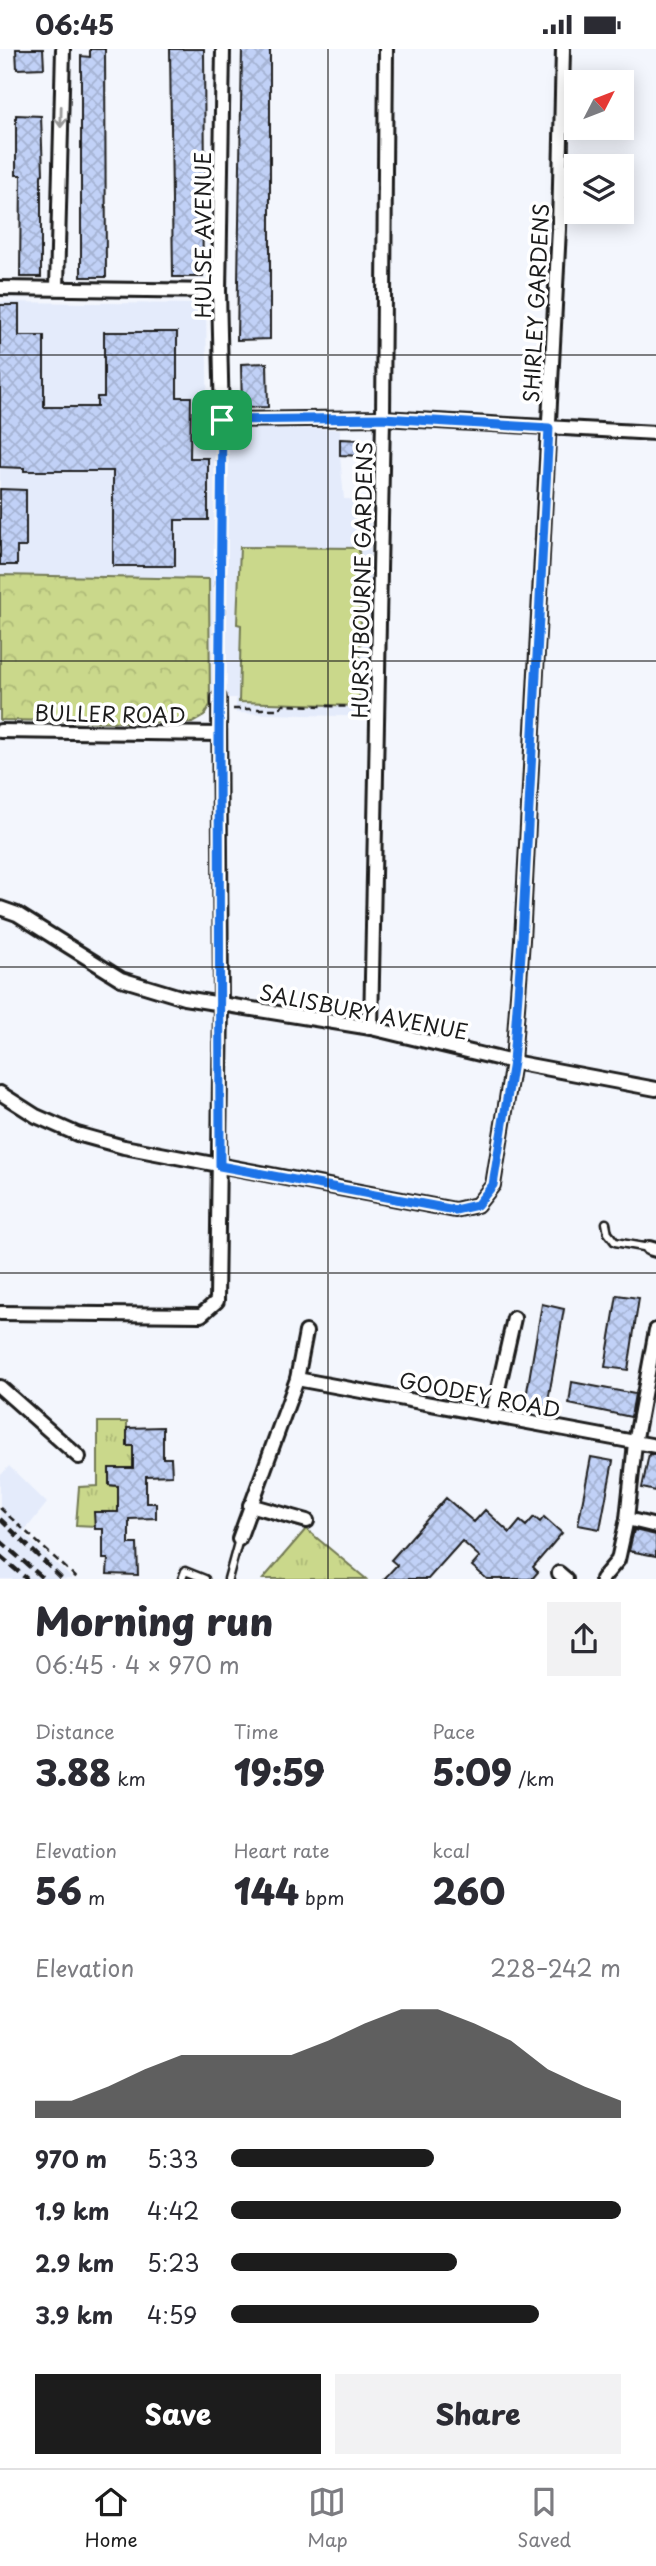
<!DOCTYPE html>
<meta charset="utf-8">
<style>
:root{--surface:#fff;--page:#f2f2f3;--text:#2b2b33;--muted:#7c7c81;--line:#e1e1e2;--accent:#1c1c1c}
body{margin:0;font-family:"Playpen Sans",sans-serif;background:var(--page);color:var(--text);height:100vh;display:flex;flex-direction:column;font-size:26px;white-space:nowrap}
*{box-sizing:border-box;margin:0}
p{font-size:23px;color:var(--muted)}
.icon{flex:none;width:38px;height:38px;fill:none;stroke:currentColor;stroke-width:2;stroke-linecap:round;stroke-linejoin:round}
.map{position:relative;height:1530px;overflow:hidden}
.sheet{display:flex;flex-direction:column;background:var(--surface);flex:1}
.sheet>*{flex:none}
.needle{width:46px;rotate:48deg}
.tools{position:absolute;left:564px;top:21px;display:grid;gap:14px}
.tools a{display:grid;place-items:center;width:70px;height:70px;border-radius:0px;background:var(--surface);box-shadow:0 4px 18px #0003;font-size:35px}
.pin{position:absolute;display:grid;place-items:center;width:60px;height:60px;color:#fff;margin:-30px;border-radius:14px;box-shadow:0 4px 10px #0006}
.round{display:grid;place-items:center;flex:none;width:74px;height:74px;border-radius:0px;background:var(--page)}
.headline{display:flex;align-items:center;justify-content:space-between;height:119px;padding:0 35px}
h1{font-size:38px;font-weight:800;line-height:52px}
.stats{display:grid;grid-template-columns:repeat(3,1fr);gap:10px;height:119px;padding:7px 35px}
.stats div{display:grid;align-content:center}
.stats b{font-size:35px;font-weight:800}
.stats small{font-size:19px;font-weight:400}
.stats p{font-size:19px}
.chart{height:196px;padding:14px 35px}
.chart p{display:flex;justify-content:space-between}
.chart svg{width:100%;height:126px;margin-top:7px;fill:var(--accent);opacity:.7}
.action{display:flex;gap:14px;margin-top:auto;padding:14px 35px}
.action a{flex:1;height:80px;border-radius:0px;background:var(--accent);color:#fff;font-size:28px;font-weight:800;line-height:80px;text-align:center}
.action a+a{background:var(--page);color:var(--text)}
ul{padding:0 35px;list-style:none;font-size:23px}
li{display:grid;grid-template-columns:112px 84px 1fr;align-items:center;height:52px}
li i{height:18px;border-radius:9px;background:var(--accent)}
.status{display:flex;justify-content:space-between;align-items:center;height:49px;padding:0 35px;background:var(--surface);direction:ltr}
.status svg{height:19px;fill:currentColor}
.tabs{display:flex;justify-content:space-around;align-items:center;height:98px;border-top:2px solid var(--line);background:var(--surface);font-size:19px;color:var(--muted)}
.tabs a{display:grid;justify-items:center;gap:4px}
.tabs .active{color:var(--accent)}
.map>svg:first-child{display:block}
</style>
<div class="status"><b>06:45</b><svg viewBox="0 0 49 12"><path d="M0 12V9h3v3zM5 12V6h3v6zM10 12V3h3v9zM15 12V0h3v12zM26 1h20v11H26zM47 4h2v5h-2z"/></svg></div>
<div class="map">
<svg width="656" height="1530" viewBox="0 0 656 1530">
<defs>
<pattern id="grass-tufts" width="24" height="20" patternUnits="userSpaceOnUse" patternTransform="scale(1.75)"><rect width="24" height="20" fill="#cad88b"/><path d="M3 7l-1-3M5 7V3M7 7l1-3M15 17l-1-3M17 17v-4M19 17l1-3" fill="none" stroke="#adb977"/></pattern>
<pattern id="park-crowns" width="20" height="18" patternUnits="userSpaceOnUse" patternTransform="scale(1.75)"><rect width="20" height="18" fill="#cad88b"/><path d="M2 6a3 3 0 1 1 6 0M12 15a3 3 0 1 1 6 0" fill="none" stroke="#adb977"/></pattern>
<pattern id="building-cross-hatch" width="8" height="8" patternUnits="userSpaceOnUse" patternTransform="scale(1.75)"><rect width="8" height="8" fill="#c1d1f7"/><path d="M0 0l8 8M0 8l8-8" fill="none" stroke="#a5b3d3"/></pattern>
</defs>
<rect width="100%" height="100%" fill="#f3f6fd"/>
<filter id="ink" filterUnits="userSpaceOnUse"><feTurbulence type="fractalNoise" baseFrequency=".0143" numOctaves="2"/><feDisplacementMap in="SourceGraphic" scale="14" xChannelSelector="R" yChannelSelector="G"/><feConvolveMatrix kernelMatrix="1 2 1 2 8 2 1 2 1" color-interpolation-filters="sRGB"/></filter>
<g filter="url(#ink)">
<!-- built -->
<g fill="#e4ebfb">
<path d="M0,253L206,255L208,380H340V406L344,450L369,451L372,668L236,664V649H210V656L204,667L192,674L0,671Z"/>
<path d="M9,1417L47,1454L23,1484L73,1530H0V1427Z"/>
</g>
<!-- grass -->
<g fill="url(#grass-tufts)" stroke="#737a54" stroke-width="2">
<path d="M98,1373H127V1396L133,1397V1419L109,1420V1436L118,1437V1463H95V1477L76,1476L79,1438L98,1437Z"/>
<path d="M306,1480L365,1529L366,1530H263Z"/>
</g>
<!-- park -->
<path fill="url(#park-crowns)" stroke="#737a54" stroke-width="2" d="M0,526L209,530L210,656L204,667L192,674L0,671Z"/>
<!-- pitch -->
<path fill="#cad88b" stroke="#737a54" stroke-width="2" d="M240,498L359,499L361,579L359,657L239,653L241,576L237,575Z"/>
<!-- building -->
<g fill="url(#building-cross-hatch)" stroke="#1c1c1c" stroke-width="2">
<path d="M16,0H43L44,19L17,20Z"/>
<path d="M90,0H105L106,228H81V7L90,8Z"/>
<path d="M170,0H204L205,138H202L203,228H173Z"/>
<path d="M242,0H270V290L237,291Z"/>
<path d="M16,66L41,67L43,125L41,126V228H20L21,126H16Z"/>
<path d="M0,256H19V287H44V358H97V348H104V283H177V348H191L190,409H208V471H175V517H113V422H24V419L0,418Z"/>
<path d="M267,314L268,358L242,359L241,315Z"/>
<path d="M340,390L362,391V407L340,406Z"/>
<path d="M0,440L26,441V498H17V516H0Z"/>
<path d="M617,1246L639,1249L628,1321L605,1318Z"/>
<path d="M542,1255L564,1260L547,1358L525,1354Z"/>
<path d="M572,1333L635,1345L631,1368L569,1355Z"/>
<path d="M163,1378V1409H171L172,1426L146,1427V1454H156V1469L129,1470V1495H137L138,1526L107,1525L108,1510H103V1480H95L94,1463H118V1437L109,1436V1419H133V1397H127V1379Z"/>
<path d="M649,1405L656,1406V1442L642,1439Z"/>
<path d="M591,1408L613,1412L600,1480L578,1476Z"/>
<path d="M446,1449L474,1473L485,1461L510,1484L520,1472L526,1477L534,1468L540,1473L544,1468L562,1484L533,1518L538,1523L532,1530H487L472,1517L480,1508L462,1492L428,1530H384L397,1516L391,1511Z"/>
<path d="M634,1481L656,1486V1507L629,1502Z"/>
</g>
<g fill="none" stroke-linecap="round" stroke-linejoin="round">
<defs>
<g id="service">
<path d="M219,649L222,371"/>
<path d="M606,1174L608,1184L615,1193L649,1199"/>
<path d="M182,1530L185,1522L205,1530"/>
<path d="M228,1530L239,1490"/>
</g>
<g id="minor">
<path d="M223,0L219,242L222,371L383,369L656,384"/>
<path d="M0,239L219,242"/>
<path d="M57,239L63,0"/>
<path d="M0,682L219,685"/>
<path d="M0,859L17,865L121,930L184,949L371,979L513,1013L656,1040"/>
<path d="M371,979L383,369L386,0"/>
<path d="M0,1044L36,1067L77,1085L124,1098L455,1161L477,1156L493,1136L513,1013L522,891L559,180L563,0"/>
<path d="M649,1199L656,1201"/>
<path d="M0,1264L201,1266L217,1252L221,954L219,649"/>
<path d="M297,1330L656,1397"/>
<path d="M0,1338L79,1408"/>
<path d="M492,1367L514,1269"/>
<path d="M250,1456L307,1472"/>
<path d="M627,1470L656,1477"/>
<path d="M239,1490L297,1330L306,1283"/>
<path d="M559,1524L566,1530"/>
<path d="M602,1530L618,1511L620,1502L627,1470L635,1394L656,1281"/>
</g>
</defs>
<!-- service casing -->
<use href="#service" stroke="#1c1c1c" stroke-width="11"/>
<!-- minor casing -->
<use href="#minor" stroke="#1c1c1c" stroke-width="18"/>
<!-- path -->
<g stroke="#1c1c1c" stroke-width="2.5" stroke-dasharray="7 5" stroke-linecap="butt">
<path d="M233,660H280L282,656L364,658"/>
<path d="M0,1459L78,1530"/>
</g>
<!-- service -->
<use href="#service" stroke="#fff" stroke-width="6"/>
<!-- minor -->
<use href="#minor" stroke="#fff" stroke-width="12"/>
<!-- rail -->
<g stroke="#1c1c1c" stroke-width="4.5" stroke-dasharray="10 5" stroke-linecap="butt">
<path d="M0,1470L62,1530"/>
<path d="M0,1492L44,1530"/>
<path d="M0,1507L27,1530"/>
</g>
</g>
<!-- one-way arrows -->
<defs><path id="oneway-shaft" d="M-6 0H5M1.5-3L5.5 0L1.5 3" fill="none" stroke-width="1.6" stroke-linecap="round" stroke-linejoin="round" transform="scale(1.75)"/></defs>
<use stroke="#999" href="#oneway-shaft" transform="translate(61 68) rotate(91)"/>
</g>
<g fill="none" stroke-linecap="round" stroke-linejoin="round" filter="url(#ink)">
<defs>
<path id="route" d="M383,369L549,379L522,891L513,1013L493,1136L477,1156L455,1161L220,1117L219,684L222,371Z"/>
</defs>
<!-- route casing -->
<use href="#route" stroke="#fff" stroke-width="14"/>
<!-- route -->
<use href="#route" stroke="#1a73e8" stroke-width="9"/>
</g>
<!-- grid -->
<path fill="none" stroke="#1c1c1c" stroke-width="2" stroke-opacity="0.55" d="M328,0V1530M0,306H656M0,612H656M0,918H656M0,1224H656"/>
<g text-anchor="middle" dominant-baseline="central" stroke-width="7" stroke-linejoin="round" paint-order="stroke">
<!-- street labels -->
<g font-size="21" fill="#1c1c1c" stroke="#fff">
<text transform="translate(202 186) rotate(-90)">HULSE AVENUE</text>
<text transform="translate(535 254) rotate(-87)">SHIRLEY GARDENS</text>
<text transform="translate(361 531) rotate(-89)">HURSTBOURNE GARDENS</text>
<text transform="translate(110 664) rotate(1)">BULLER ROAD</text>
<text transform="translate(364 962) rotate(11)">SALISBURY AVENUE</text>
<text transform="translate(480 1345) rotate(11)">GOODEY ROAD</text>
</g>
</g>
</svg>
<div class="tools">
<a><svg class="needle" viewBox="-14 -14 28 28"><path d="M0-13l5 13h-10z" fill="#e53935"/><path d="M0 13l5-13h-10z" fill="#7c7c81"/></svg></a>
<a><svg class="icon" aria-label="layers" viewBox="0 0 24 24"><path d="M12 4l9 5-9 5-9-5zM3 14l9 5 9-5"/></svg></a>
</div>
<div class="pin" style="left:222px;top:371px;background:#1e9e55"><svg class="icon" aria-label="arrive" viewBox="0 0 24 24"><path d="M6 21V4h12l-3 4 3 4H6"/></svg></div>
</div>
<section class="sheet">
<div class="headline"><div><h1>Morning run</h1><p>06:45 · 4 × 970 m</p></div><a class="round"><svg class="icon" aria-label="share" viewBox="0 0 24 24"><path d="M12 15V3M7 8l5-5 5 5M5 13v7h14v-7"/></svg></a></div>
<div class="stats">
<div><p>Distance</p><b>3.88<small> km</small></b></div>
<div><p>Time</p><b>19:59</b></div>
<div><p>Pace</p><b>5:09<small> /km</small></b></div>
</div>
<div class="stats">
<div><p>Elevation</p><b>56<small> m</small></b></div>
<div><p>Heart rate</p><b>144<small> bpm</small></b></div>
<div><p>kcal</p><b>260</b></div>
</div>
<div class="chart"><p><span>Elevation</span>228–242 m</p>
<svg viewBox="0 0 160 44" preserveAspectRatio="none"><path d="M0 44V38L10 38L20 33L30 27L40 22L50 22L60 22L70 22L80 17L90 11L100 6L110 6L120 11L130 17L140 27L150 33L160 38V44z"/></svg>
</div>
<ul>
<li><b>970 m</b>5:33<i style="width:52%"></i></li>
<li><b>1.9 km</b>4:42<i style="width:100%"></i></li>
<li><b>2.9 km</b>5:23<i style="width:58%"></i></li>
<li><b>3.9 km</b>4:59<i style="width:79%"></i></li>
</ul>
<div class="action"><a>Save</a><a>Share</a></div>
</section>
<nav class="tabs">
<a class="active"><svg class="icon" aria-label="home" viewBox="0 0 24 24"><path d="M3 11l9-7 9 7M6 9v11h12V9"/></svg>Home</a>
<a><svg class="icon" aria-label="map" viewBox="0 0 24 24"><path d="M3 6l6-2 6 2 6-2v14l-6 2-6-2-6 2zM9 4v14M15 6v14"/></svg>Map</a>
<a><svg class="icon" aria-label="saved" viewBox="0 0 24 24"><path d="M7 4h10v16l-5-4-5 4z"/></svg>Saved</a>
</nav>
